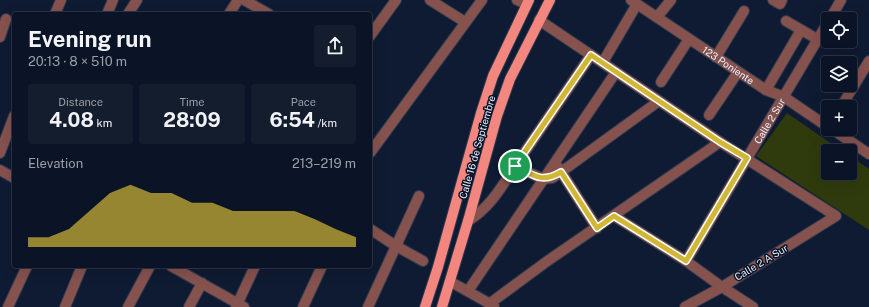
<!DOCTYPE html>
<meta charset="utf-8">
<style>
:root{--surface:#0b1426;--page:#141d2e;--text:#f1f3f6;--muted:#9a9ea7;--line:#2b3343;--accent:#d1b736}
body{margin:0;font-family:"Public Sans",sans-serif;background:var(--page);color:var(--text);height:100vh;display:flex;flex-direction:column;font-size:15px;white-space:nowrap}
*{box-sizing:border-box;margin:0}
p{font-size:13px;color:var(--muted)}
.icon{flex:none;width:22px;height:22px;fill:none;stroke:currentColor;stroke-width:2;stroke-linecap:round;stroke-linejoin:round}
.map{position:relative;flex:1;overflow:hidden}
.details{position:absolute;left:12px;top:12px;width:360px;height:256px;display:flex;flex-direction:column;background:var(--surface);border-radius:4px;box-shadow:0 4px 16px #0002,0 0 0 1px var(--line)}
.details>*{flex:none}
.tools{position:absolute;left:821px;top:12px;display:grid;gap:8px}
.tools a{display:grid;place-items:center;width:36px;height:36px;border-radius:4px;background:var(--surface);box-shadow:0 4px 16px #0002,0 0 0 1px var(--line);font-size:20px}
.pin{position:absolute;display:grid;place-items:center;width:34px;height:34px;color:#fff;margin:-17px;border:2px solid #fff;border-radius:50%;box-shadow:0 1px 4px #0007}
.round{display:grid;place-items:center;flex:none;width:42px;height:42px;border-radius:4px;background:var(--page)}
.head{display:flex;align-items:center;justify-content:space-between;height:68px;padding:0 16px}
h1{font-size:22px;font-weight:700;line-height:30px}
.stats{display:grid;grid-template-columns:repeat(3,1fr);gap:6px;height:68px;padding:4px 16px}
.stats div{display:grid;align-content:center;border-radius:4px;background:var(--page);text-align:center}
.stats b{font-size:20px;font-weight:700}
.stats small{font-size:11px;font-weight:400}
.stats p{font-size:11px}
.chart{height:112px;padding:8px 16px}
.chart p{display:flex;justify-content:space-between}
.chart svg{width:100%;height:72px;margin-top:4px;fill:var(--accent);opacity:.7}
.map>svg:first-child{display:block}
</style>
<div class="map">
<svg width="869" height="307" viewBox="0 0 869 307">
<rect width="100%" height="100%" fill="#0f1b32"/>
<!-- green -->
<path fill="#2f3b0d" d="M787,113L842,151H828V173H850V156L869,169V230L756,156Z"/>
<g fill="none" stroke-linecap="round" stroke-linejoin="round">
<defs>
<g id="minor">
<path d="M244,0L269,14"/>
<path d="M430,0L465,22"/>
<path d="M517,0L526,4"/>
<path id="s1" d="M631,0L766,90L784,97L828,127"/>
<path d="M773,0L780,4L782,0"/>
<path d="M55,14L61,0"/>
<path d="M107,14L113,0"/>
<path d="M128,14L137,0"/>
<path d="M229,14L238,0"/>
<path d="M657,17L671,0"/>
<path d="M830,19L841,0"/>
<path d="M539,20L720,142L836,216L722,287L685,307"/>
<path d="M786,21L817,39"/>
<path d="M370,36L396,0"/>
<path d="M0,37L6,19"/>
<path d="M716,57L744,11"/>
<path d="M603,62L637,4"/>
<path d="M661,82L689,39"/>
<path d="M766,90L801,30"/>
<path d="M841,107L869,61"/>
<path d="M709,115L738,72"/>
<path d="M832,129L869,154"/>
<path d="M0,153L14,116"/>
<path d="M370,153L482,0"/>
<path d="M515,166L543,179L552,178L561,172L659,101"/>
<path d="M558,167L597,228"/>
<path d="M0,170L14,178"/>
<path d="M614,216L686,261L722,287L753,307"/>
<path d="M468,221C494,205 505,180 522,156C545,122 568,89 591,55"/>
<path d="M370,229L396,246L423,261"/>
<path id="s2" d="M686,261L828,22"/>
<path d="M171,266L244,307"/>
<path d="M451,282L494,306"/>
<path d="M468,291L616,72"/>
<path d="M489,304L546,262L720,142"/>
<path d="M8,307L27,266"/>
<path d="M65,307L82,266"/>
<path d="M128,307L150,266"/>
<path d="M189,307L202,283"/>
<path d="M236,307L255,266"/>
<path d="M303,307L322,266"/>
<path d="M368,307L419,196"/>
</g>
<g id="major">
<path d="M425,307L438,267L481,113L493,76L529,0"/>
<path d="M442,307L468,221L497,116L510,79L550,0"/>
</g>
</defs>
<!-- minor casing -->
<use href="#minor" stroke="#2d394e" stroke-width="12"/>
<!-- major casing -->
<use href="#major" stroke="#2d394e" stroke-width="12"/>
<!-- minor -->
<use href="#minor" stroke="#86524e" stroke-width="10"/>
<!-- major -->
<use href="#major" stroke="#f3867f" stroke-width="10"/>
</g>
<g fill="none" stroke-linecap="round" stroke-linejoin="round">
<defs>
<path id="route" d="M591,55L720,142L747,158L686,261L614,216L597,228L561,172C541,184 534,175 515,166Z"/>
</defs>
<!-- route casing -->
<use href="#route" stroke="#fff" stroke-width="8"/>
<!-- route -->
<use href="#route" stroke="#d1b736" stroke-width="5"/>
</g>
<g text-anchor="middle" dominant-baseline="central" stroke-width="3" stroke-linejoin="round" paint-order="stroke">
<!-- street labels -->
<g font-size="10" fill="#e8effc" stroke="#071228">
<text stroke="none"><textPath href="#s1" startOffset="117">123 Poniente</textPath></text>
<text stroke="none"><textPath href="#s2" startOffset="163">Calle 2 Sur</textPath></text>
<text transform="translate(477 147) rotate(-74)">Calle 16 de Septiembre</text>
<text transform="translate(761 262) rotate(-31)">Calle 2 A Sur</text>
</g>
</g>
</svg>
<div class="tools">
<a><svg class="icon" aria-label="locate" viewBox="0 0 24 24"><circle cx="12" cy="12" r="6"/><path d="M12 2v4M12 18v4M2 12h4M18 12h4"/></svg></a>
<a><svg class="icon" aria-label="layers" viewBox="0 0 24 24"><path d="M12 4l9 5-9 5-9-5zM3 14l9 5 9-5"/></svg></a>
<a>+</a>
<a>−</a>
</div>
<div class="pin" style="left:515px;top:166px;background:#1e9e55"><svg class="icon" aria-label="arrive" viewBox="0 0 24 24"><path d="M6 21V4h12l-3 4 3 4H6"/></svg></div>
<section class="details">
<div class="head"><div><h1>Evening run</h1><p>20:13 · 8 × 510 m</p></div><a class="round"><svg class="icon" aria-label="share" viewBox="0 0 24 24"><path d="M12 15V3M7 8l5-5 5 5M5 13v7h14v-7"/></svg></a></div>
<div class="stats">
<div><p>Distance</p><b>4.08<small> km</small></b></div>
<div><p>Time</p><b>28:09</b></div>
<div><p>Pace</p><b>6:54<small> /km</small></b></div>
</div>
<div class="chart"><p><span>Elevation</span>213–219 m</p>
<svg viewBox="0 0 160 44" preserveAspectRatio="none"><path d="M0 44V38L10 38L20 33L30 22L40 11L50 6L60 11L70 11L80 17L90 17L100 22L110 22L120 22L130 22L140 27L150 33L160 38V44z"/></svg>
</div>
</section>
</div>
